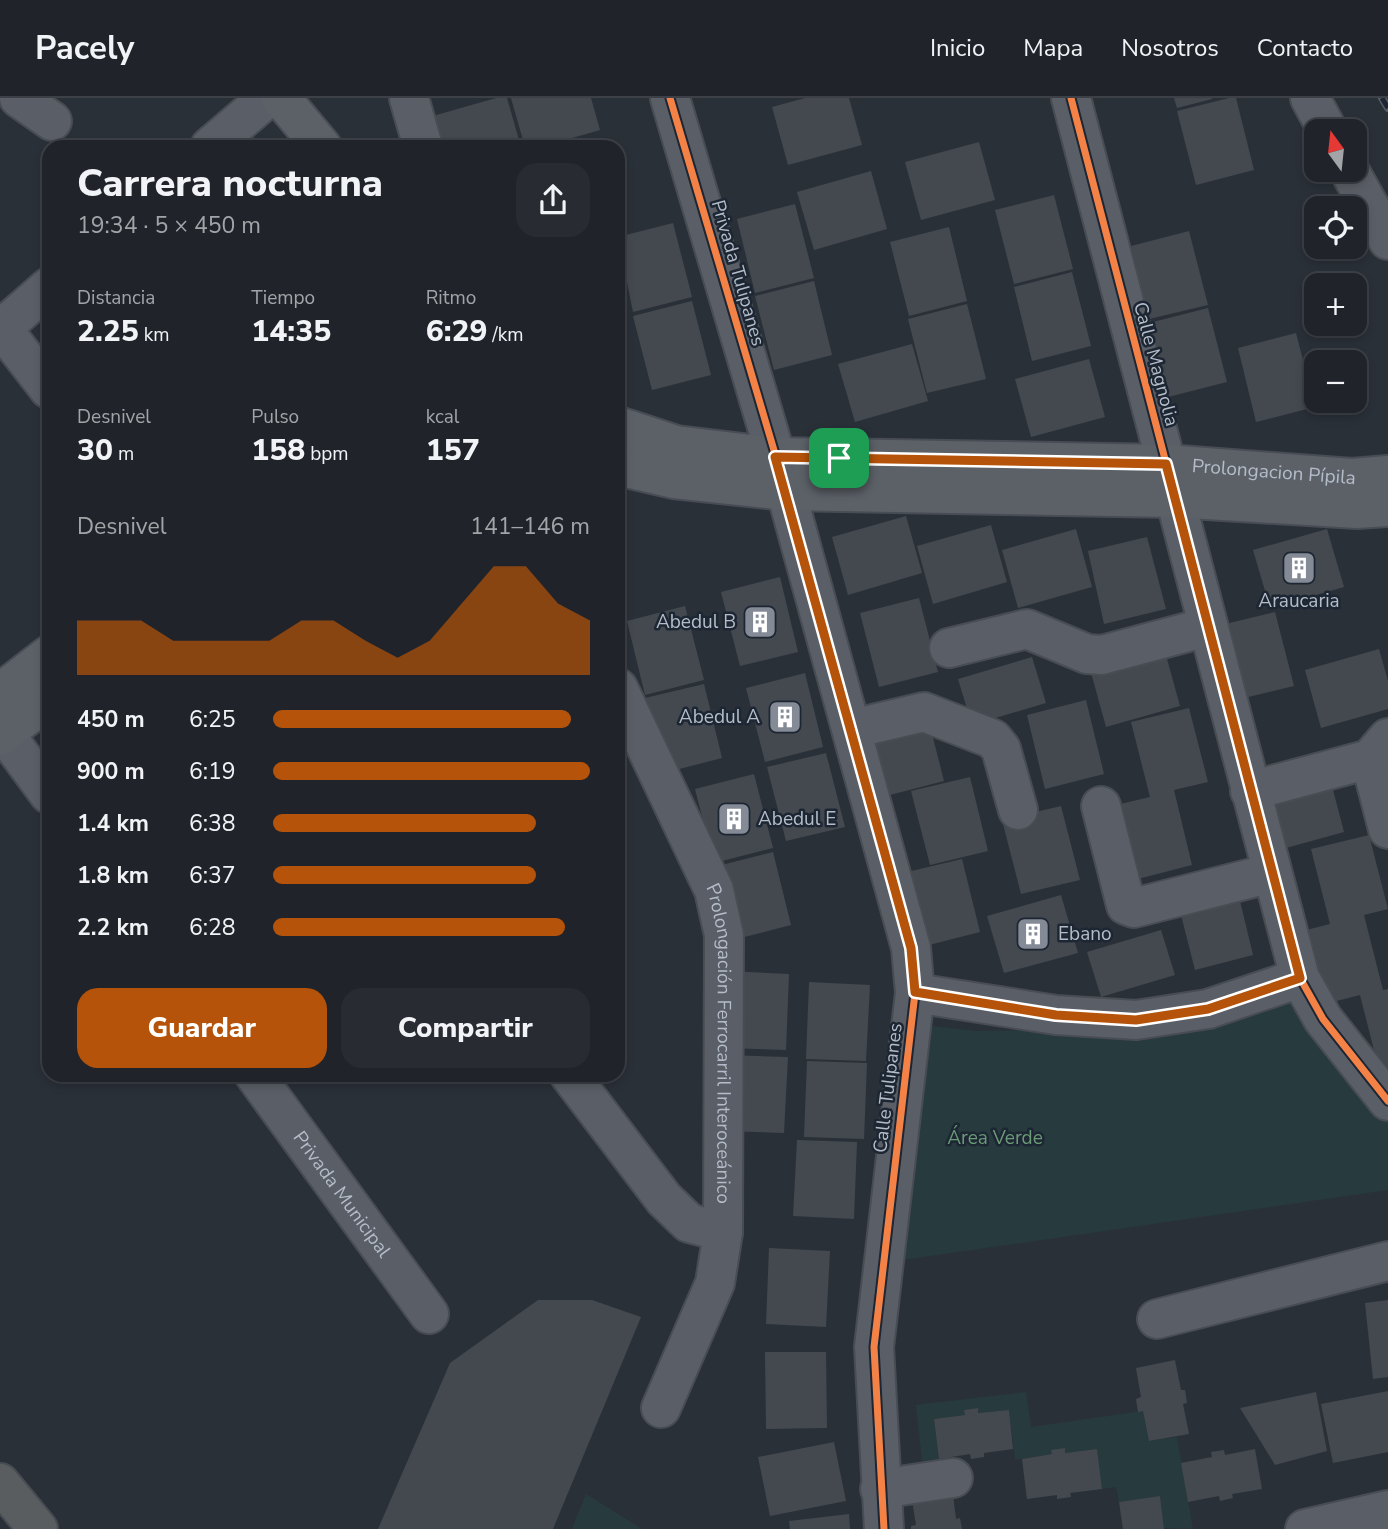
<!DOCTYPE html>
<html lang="es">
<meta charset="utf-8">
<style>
:root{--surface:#20242a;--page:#282c32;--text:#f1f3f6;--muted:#a2a4a8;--line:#3d4147;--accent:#b45309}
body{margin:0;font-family:"Nunito Sans",sans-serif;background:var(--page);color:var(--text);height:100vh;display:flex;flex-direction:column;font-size:26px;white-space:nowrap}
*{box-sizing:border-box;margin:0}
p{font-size:23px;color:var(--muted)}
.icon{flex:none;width:38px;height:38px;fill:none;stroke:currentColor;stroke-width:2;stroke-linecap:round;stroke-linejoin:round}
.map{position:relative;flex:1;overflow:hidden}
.side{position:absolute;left:42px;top:42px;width:583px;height:942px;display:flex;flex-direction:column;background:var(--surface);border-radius:21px;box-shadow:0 4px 10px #0003,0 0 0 2px var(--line)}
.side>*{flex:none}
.needle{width:46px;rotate:345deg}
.controls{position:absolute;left:1304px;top:21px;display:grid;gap:14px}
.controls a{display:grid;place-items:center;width:63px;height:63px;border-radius:14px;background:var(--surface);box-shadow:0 4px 10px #0003,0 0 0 2px var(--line);font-size:35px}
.pin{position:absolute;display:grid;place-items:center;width:60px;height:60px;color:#fff;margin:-30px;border-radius:14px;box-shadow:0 4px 10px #0006}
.round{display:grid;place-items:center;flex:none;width:74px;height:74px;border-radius:21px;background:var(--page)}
.headline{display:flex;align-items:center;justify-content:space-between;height:119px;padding:0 35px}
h1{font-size:38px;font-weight:800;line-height:52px}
.figures{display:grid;grid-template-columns:repeat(3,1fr);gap:10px;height:119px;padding:7px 35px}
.figures div{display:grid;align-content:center}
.figures b{font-size:30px;font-weight:800}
.figures small{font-size:19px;font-weight:400}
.figures p{font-size:19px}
.chart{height:196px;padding:14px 35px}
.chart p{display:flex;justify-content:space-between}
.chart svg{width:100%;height:126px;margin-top:7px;fill:var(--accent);opacity:.7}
.button{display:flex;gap:14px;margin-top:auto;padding:14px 35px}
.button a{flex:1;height:80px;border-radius:21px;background:var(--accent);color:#fff;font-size:28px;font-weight:800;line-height:80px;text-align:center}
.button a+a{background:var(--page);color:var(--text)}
ul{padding:0 35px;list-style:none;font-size:23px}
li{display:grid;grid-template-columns:112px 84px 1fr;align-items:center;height:52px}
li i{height:18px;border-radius:9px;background:var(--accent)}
header{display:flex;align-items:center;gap:42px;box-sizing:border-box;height:98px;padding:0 35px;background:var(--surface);border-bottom:2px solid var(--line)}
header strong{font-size:33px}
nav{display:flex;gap:38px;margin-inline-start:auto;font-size:24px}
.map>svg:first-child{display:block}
</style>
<header>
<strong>Pacely</strong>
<nav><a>Inicio</a><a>Mapa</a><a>Nosotros</a><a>Contacto</a></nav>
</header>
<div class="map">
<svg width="1388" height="1431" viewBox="0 0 1388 1431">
<rect width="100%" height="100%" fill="#2a3038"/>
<!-- green -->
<g fill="#273a3e">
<path d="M1304,887L1388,998V1092L868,1167L895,924L976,933L1040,932Z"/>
<path d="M1026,1294L1031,1329L1143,1313L1149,1343L1177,1339L1193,1431L1164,1430L1160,1398L1119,1404L1116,1389L1102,1391L1097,1351L1065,1355L1052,1352V1356L1015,1362L1009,1312L978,1315L977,1310L965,1312V1317L934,1321L939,1361L922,1363L916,1307Z"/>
<path d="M586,1396L642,1431H572Z"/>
</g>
<!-- building -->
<g fill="#444950">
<path d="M496,0H507L521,49H442L433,18Z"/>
<path d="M511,0H591L600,32L541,49H525Z"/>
<path d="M805,0H849L862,47L788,67L772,9Z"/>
<path d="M1174,0H1212V1L1177,10Z"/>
<path d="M1229,0H1236L1254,72L1196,87L1177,13Z"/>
<path d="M979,44L995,102L921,122L905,64Z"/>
<path d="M871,73L887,131L814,152L797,94Z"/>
<path d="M1054,97L1073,171L1014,186L995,112Z"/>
<path d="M795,106L814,180L755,195L737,121Z"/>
<path d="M673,125L692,199L633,214L618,139Z"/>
<path d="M949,129L967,203L909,218L890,144Z"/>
<path d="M1189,133L1208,207L1149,221L1131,148Z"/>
<path d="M1072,174L1091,248L1032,263L1014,189Z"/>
<path d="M814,183L832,257L774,272L755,198Z"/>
<path d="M692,203L711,277L652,292L633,218Z"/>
<path d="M967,206L986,281L927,295L908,221Z"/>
<path d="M1208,210L1227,284L1168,299L1149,225Z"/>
<path d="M1296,235L1315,309L1256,324L1238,250Z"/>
<path d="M912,246L928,303L855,324L838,266Z"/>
<path d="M1089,261L1105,319L1031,339L1015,281Z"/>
<path d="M906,418L922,475L848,497L832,439Z"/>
<path d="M991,427L1007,484L933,506L917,448Z"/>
<path d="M1076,431L1092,489L1018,510L1002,452Z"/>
<path d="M1327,431L1344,489L1270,510L1253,452Z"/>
<path d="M1147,439L1166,511L1104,526L1088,453Z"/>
<path d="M780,479L798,554L740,568L721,494Z"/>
<path d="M919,500L938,574L879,589L860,515Z"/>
<path d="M685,508L704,582L645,597L627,523Z"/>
<path d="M1275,514L1294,588L1236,602L1217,528Z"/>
<path d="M1164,550L1180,608L1106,629L1090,571Z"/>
<path d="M1379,551L1388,583V611L1321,630L1305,572Z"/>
<path d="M1032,559L1046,605L972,627L958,581Z"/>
<path d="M805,575L823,649L765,664L746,590Z"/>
<path d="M704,586L722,660L664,675L645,600Z"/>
<path d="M1086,602L1104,676L1045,691L1027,617Z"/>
<path d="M1189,610L1208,684L1174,692L1192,767L1134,782L1116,707L1150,699L1131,624Z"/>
<path d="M930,628L944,683L886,698L871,643Z"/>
<path d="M826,655L845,729L786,743L767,669Z"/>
<path d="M754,676L773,750L714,765L695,691Z"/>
<path d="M970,679L988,753L930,767L911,693Z"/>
<path d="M1332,688L1344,734L1286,750L1274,703Z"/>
<path d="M1061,708L1080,782L1021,796L1002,722Z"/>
<path d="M1369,737L1388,811L1364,817L1383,892L1388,891V970L1379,972L1360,897L1325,906L1306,832L1330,826L1311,751Z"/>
<path d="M773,754L791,827L733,842L714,769Z"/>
<path d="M962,761L980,834L921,849L903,775Z"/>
<path d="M1061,797L1078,855L1004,875L987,818Z"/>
<path d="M1240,803L1253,857L1195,872L1181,817Z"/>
<path d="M1161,832L1175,877L1101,899L1087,854Z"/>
<path d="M729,873L789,876L786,952L726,950Z"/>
<path d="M809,884L870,887L866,963L806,961Z"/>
<path d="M727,957L788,959L784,1035L724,1033Z"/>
<path d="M807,963L867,965L864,1041L804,1039Z"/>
<path d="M797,1042L857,1044L854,1121L793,1118Z"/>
<path d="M769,1150L830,1153L826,1229L766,1226Z"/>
<path d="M538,1202H592L641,1219L553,1431H378L450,1265Z"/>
<path d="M1388,1202V1279L1373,1281L1365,1205Z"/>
<path d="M765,1254H826L827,1330L766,1331Z"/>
<path d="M1175,1262L1181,1292H1185L1187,1305L1183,1306L1189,1336L1149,1343L1143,1313L1138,1314L1136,1301L1141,1299L1136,1270Z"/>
<path d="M1388,1293V1354L1333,1365L1321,1306Z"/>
<path d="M1316,1294L1327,1353L1275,1367L1240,1310Z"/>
<path d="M978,1310V1315L1009,1312L1013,1351L984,1355V1359L971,1361L970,1356L939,1361L934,1321L965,1317L964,1312Z"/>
<path d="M834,1344L846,1403L770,1418L758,1359Z"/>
<path d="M1065,1350V1355L1097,1351L1102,1391L1070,1395L1071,1399L1057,1401V1397L1027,1401L1022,1361L1052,1356L1051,1352Z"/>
<path d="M1255,1351L1262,1391L1232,1396L1233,1400L1220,1403L1219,1398L1188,1404L1181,1365L1212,1359L1211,1354L1224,1352L1225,1357Z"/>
<path d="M952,1389L956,1421L960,1420L962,1431H911V1428L916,1427L911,1396Z"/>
<path d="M1160,1398L1164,1431H1123L1119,1404Z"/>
<path d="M849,1416L850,1431H790L789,1423Z"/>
</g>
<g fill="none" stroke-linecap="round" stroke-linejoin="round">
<defs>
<g id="minor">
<path d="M19,0L52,23"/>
<path d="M409,0L423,49"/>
<path d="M670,0L786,393L911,850L915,895L874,1249L884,1431"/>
<path d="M1071,0L1300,880L1323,921L1388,1003"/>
<path d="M1310,0L1328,33"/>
<path d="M210,49L267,0"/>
<path d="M1349,72L1388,142"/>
<path d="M0,228L49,291"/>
<path d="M0,232L49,189"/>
<path d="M949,550L1027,531L1087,556L1102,557L1207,529"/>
<path id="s1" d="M618,590L714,792L724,837L723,1134L715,1185L661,1310"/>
<path d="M852,631L924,614L993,641L1001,651L1018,712"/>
<path d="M4,635L49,696"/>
<path d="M1370,661L1388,731"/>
<path d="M1250,693L1370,661L1388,640"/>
<path d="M1101,708L1126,807L1134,810L1272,775"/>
<path d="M915,895L1056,917L1136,922L1208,911L1300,880"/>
<path id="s2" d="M254,976L429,1216"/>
<path d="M569,976L664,1101L689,1125L723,1134"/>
<path d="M1157,1221L1388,1163"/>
<path d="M880,1391L953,1380"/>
<path d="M1305,1431L1388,1412"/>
</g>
<g id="major">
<path d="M281,0L322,49"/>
<path id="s3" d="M618,328L676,347L775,359L1166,366L1352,380L1388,377"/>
<path d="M618,368L674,381L786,393L1173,400L1357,411L1388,409"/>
<path d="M0,595L49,557"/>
<path d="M0,638L49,602"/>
</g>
<path id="highway" d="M0,1385L38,1431"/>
</defs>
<!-- minor casing -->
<use href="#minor" stroke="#484c53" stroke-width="42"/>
<!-- major casing -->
<use href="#major" stroke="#484c55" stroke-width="42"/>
<!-- highway casing -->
<use href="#highway" stroke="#474c53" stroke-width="42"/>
<!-- minor -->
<use href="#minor" stroke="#5a5e66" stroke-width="38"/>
<!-- major -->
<use href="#major" stroke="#5c6168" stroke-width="38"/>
<!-- highway -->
<use href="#highway" stroke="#5a5d60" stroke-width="38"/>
<defs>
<path id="rail" d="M1382,0L1388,10"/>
</defs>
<!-- rail casing -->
<use href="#rail" stroke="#595d64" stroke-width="8"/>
<!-- rail -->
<use href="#rail" stroke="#1d2633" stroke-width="5" stroke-dasharray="16" stroke-linecap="butt"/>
<defs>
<g id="cycleway">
<path d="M670,0L786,393L911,850L915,895L874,1249L884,1431"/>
<path d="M1071,0L1300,880L1323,921L1388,1003"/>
</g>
</defs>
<!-- cycleway casing -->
<use href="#cycleway" stroke="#1d2633" stroke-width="11"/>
<!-- cycleway -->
<use href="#cycleway" stroke="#f48246" stroke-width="7"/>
</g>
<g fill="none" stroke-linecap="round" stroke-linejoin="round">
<defs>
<path id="route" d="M775,359L1166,366L1300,880L1208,911L1136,922L1056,917L915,894L911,850Z"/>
</defs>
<!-- route casing -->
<use href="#route" stroke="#fff" stroke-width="14"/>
<!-- route -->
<use href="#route" stroke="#b45309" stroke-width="9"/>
</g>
<!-- icons -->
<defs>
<symbol id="building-square" viewBox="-11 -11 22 22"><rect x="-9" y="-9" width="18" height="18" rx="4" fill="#848b96" stroke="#1d2633"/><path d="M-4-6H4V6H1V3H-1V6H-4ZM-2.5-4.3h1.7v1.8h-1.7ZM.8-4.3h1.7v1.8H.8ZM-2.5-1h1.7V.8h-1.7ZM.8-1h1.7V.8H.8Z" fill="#fff"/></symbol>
</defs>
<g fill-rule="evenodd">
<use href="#building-square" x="1280" y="451" width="38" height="38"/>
<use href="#building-square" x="741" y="505" width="38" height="38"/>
<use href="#building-square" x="766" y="600" width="38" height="38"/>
<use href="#building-square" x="715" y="702" width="38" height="38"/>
<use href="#building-square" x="1014" y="817" width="38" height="38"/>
</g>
<g text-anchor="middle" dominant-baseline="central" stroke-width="5" stroke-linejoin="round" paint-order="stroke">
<!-- street labels -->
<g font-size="19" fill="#b4bcc9" stroke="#1d2633">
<text transform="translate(738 175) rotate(74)">Privada Tulipanes</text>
<text transform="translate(1156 266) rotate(75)">Calle Magnolia</text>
<text stroke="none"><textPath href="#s3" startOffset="660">Prolongacion Pípila</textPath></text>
<text stroke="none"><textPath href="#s1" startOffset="378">Prolongación Ferrocarril Interoceánico</textPath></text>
<text transform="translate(888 990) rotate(-83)">Calle Tulipanes</text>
<text stroke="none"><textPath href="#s2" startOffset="149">Privada Municipal</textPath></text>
</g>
<!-- poi labels -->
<g font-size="19" fill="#b4bcc9" stroke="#1d2633" text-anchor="end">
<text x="1299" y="503" text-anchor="middle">Araucaria</text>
<text x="736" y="524">Abedul B</text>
<text x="760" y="619">Abedul A</text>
<text x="758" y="721" text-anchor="start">Abedul E</text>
<text x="1058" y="836" text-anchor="start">Ebano</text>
</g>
<!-- park labels -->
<g font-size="19" fill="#6b9a76" stroke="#1d2633">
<text x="995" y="1040">Área Verde</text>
</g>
</g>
</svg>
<div class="controls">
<a><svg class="needle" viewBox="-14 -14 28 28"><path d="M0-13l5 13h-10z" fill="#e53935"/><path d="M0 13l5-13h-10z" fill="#a2a4a8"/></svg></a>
<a><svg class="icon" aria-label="locate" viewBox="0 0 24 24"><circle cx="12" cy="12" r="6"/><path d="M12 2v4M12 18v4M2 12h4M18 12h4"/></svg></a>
<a>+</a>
<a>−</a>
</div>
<div class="pin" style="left:839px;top:360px;background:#1e9e55"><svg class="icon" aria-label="arrive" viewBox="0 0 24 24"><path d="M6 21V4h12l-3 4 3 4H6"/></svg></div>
<section class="side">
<div class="headline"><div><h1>Carrera nocturna</h1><p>19:34 · 5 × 450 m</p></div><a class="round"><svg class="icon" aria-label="share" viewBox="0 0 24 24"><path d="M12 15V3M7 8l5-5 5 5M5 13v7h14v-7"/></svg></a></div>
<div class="figures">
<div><p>Distancia</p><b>2.25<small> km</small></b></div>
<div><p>Tiempo</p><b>14:35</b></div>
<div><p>Ritmo</p><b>6:29<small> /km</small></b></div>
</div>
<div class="figures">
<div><p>Desnivel</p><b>30<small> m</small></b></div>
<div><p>Pulso</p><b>158<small> bpm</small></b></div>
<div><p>kcal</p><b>157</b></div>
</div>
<div class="chart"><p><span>Desnivel</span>141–146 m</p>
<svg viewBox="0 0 160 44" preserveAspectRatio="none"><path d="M0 44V25L10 25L20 25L30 32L40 32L50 32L60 32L70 25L80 25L90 32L100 38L110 32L120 19L130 6L140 6L150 19L160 25V44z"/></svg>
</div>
<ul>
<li><b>450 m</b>6:25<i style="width:94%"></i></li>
<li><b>900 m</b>6:19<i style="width:100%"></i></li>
<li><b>1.4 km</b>6:38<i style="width:83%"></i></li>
<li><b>1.8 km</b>6:37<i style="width:83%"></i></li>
<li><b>2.2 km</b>6:28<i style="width:92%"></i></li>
</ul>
<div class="button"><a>Guardar</a><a>Compartir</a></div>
</section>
</div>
